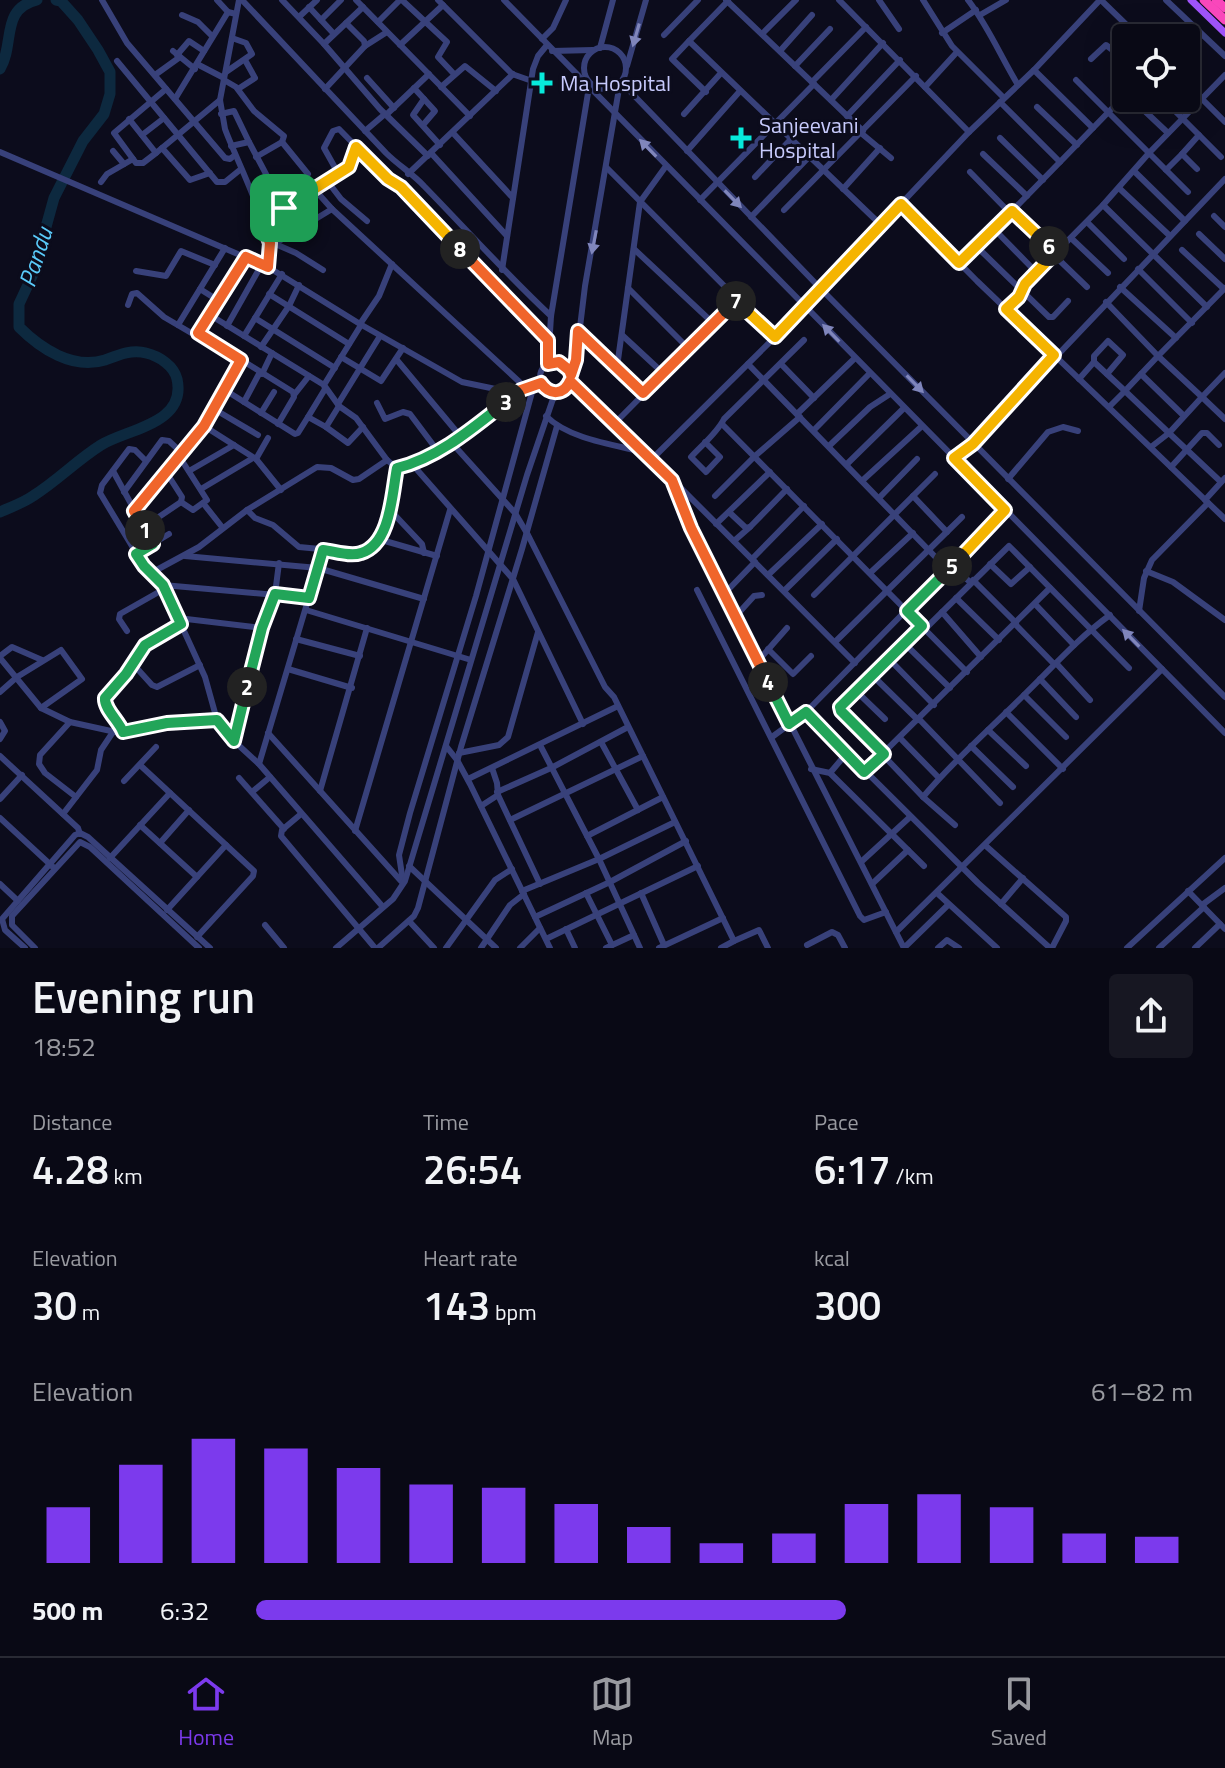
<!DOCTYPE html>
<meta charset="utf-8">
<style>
:root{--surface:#090915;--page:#171722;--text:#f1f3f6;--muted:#999aa0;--line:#292a34;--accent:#7c3aed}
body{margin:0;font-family:"Titillium Web",sans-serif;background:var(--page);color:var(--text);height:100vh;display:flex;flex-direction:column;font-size:30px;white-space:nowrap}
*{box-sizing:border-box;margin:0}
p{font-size:26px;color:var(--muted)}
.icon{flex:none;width:44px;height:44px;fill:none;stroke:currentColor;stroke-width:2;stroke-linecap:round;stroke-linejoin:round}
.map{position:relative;height:948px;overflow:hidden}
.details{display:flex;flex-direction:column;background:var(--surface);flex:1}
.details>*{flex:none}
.tools{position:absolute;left:1112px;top:24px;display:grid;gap:16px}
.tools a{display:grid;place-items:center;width:88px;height:88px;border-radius:8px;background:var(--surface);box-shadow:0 8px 32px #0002,0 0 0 2px var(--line);font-size:40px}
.pin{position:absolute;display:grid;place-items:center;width:68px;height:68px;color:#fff;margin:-34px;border-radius:16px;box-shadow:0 4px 12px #0006}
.km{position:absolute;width:40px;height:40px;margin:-20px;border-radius:50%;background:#222;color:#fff;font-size:22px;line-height:40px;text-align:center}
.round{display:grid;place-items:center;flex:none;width:84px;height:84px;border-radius:8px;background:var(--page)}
.headline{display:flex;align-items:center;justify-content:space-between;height:136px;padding:0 32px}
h1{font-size:44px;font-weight:600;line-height:60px}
.figures{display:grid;grid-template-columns:repeat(3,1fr);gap:12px;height:136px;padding:8px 32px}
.figures div{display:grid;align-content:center}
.figures b{font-size:40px;font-weight:600}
.figures small{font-size:22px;font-weight:400}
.figures p{font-size:22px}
.chart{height:224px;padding:16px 32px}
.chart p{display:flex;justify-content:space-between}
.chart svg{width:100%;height:144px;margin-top:8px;stroke:var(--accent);stroke-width:6}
ul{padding:0 32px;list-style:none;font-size:26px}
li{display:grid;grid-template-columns:128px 96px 1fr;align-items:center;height:60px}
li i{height:20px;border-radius:10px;background:var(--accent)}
.tab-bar{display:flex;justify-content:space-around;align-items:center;height:112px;border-top:2px solid var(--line);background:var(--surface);font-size:22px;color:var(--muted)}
.tab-bar a{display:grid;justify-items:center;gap:4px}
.tab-bar .on{color:var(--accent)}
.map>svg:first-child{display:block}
</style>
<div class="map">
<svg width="1225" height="948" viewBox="0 0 1225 948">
<rect width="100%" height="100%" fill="#0c0c1c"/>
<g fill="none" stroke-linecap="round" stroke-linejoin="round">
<!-- river -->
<g stroke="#0d293f" stroke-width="11">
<path d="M0,69C15,44 0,9 37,0"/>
<path d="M0,512C11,507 23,503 33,496C57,481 77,460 101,445C127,429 187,424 177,379C174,366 159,356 146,353C132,349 118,355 105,360C73,370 41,349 19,327V304L33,274L54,198L83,141L104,114L110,94V72L98,50L78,20L61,1L56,0"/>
</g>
<!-- minor -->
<g stroke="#38417a" stroke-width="6">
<path d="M102,0L127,43L225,158L230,159L235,155"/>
<path d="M217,0L228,12"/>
<path d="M239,0L220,100L225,129C237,162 276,235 268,267"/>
<path d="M242,0L386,153C398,165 413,174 424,186C466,229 506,274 551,316"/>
<path d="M282,0L324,44L380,109L428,156"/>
<path d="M356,0L470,116"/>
<path d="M402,0L447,42L438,57L454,74"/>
<path d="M438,0L512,74L532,81"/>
<path d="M504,0L1225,733"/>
<path d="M726,0L863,131"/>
<path d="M839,0L969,132"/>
<path d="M879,0L899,29"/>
<path d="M923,0L952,46L1004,98"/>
<path d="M968,0C988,26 1001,57 1018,85"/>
<path d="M1101,0L1140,38"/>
<path d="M1166,0L1225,56"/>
<path d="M309,7L334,34"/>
<path d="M182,15L198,22L212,36"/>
<path d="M980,15L1006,0"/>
<path d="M299,17L317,0"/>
<path d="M321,20L341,0"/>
<path d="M378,22L400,0"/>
<path d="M942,33L976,10"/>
<path d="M762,34L796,0"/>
<path d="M664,35L698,0"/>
<path d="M542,39L553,28L566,0"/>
<path d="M689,41L728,1"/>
<path d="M324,44L363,7"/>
<path d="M400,45L443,5"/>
<path d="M365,46L387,32"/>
<circle cx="605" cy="68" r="21"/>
<path d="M600,48L613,0"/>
<path d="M173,51L195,69"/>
<path d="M552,51L593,50"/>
<path d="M780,51L812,15"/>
<path d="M177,55L189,41L204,51"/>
<path d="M1091,59L1106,45L1119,55L1126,47"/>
<path d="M117,61L217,182H225L241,169"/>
<path d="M197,64L224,78"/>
<path d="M627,66L646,0"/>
<path d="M795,66L830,29"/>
<path d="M1034,70L1093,128"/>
<path d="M226,72L252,54L246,43L232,38"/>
<path d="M155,75L180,57"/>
<path d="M367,78L394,108"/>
<path d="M224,80L236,87L254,111L284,136L282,142L256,157"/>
<path d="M1076,80L1149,153L1225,75"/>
<path d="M621,82L821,289L1225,697"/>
<path d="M812,82L866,27"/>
<path d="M1186,83L1225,122"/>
<path d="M441,87L465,66L496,91"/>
<path d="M925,87L957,52"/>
<path d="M414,88L435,111L423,125"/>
<path d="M238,89L255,78L245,60"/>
<path d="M325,89L365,46L364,41L346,23"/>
<path d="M706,92L672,59L689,41L881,225"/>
<path d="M1131,98L1168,133"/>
<path d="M1162,98L1199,135L1182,154L1197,169"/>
<path d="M175,99L228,12L236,14"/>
<path d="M424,99L413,115L440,145"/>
<path d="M831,100L883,43"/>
<path d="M1000,102L1060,162L1126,94"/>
<path d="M1037,107L1077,145"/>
<path d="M221,114L234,111L249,142"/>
<path d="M684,114L721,73"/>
<path d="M386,115L429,74"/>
<path d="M847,116L900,60"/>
<path d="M129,119L156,153L220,100"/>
<path d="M365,131L385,114"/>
<path d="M453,133L513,198"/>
<path d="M861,133L891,158"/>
<path d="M142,135L164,118"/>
<path d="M1199,135L1221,157"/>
<path d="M1000,138L1043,180"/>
<path d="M282,142L308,174"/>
<path d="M231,146L249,142L284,208"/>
<path d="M162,148L190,180L210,173"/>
<path d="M113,151L124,164"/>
<path d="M687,151L740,91"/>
<path d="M0,152L268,267L360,324L462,382L505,391H515L541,383"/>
<path d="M156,153L143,163H136L114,133L166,89"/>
<path d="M431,153L507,236"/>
<path d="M983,154L1027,196"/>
<path d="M607,168L775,337L969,132L1034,70L1100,0"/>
<path d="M1166,170L1182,154"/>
<path d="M1134,171L1185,221"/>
<path d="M339,172L352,164L356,147"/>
<path d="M970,172L1010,213"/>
<path d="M408,174L513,74"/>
<path d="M755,177L791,139"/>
<path d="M101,182L107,174L133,159"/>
<path d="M328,182L341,199L367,221"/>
<path d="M1119,188L1170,236"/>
<path d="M843,189L880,148"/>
<path d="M700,200L814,84"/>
<path d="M901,204L977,281L1225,519"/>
<path d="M1103,205L1207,307"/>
<path d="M332,209L526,388"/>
<path d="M784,210L916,76"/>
<path d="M1214,216L1225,227"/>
<path d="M751,217L809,157"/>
<path d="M261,220L310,193L338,173L324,148L333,131L339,129L388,179L401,187L548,340"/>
<path d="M1087,222L1124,259"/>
<path d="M994,229L1036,272"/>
<path d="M1199,234L1225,259"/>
<path d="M1071,238L1108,273"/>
<path d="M273,243L296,253L323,270"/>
<path d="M276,243L332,209L315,190"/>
<path d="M976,246L1049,317H1053L1068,301"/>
<path d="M634,249L713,323"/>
<path d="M1182,250L1224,289"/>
<path d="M1056,252L1012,211L1060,162"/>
<path d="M1054,255L1087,287"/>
<path d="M959,263L1012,211"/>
<path d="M1138,269L1192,323"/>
<path d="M502,270L533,69L538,56L547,45"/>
<path d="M136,271L166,276L181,251L215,265"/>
<path d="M1120,287L1176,338"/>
<path d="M628,288L688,348"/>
<path d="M1225,288L1158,356L1202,397L1225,373"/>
<path d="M200,289L219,301"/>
<path d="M269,294L349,344"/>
<path d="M1106,302L1158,356L1141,374"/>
<path d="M128,305L132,294L137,293L164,317L193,334H197L246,257"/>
<path d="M1006,309L1019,297L1025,284L1103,205L1149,153L1188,192"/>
<path d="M210,315L324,385L325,389L308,417"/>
<path d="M255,318L335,368"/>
<path d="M360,324L379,296L392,264"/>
<path d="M178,325L225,248"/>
<path d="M361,325L324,385L339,406L356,418L387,460L397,468"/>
<path d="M227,326L262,264"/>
<path d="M578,331L643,393"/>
<path d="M198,333L293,392L294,397L278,424"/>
<path d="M622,335L663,373"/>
<path d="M244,336L282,274"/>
<path d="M261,347L289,306L299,285"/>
<path d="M341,357L381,381L403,348"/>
<path d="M396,359L461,437"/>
<circle cx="555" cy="377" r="15"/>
<path d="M1094,362L1125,391L1141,374L1184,416"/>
<path d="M548,364L551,316L589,87"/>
<path d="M748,364L948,570"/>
<path d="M781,364L814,398"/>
<path d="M617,367L640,202L666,166"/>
<path d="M262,374L272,353"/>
<path d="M571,375L576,360L585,286L620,83"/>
<path d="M1079,379L1094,362V356L1108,341L1123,355L1107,374"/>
<path d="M570,381L672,480L691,528L904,948"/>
<path d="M225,390L295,434L298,433L308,417L326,427L339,406"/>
<path d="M294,395L309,376"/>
<path d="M244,402L260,372"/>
<path d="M377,403L385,419L403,412L410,414L437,450"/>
<path d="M338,404L380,336"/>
<path d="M1109,407L1125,391L1169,433L1202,397L1225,419"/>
<path d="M214,409L258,435"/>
<path d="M261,413L274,392"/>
<path d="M797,414L855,358"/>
<path d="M546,416C568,438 609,444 639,451"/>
<path d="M614,424L738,299"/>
<path d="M722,424L967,672"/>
<path d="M204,426L241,360"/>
<path d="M326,427L348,443L363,427"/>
<path d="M814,430L870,373"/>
<path d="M451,442L515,513L528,535L605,687L614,697L734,941L721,948"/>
<path d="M705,442L720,457L706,472L691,457C702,445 717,433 724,419L804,340"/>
<path d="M829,446L870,407L890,394"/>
<path d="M1151,447L1169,433L1221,482"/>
<path d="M179,456L207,500L193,510L181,502"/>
<path d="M954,458L973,444L1225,179"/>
<path d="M256,459L268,438"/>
<path d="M652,459L775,337"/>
<path d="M146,461L135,450L129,449L102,485L100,493L144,566L163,585L205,677L217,720L234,741L259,764L383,907"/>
<path d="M412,464L513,579L583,724"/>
<path d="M847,464L904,408"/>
<path d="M1171,467L1202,433H1207L1219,445"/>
<path d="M113,471L153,544"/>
<path d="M189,471L234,445"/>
<path d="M1008,479L1048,432L1063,427L1078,431"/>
<path d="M863,480L922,426"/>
<path d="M675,482L855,663"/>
<path d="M201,489L253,458"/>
<path d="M124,492L162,440L169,441L182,453"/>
<path d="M715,496L755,456L800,417"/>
<path d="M913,496L947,532"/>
<path d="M879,498L917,459"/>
<path d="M1205,500L1225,478"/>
<path d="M203,503L222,527"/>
<path d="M247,510L255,518L273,525L299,547L362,553C391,535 392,498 397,468C443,456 482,421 518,392"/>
<path d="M390,510L422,544L424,553"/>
<path d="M134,511L204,426L256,459L281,490"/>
<path d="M729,512L746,528L750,527L787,489"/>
<path d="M716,524L770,472"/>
<path d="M144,527L181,502L182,497L166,472"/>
<path d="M378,539L437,556"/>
<path d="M734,541L750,527"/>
<path d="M136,554L169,534"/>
<path d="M185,556L318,568L424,599"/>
<path d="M752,559L804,506"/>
<path d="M990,564L1011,584L1030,567"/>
<path d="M952,566L970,582"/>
<path d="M1146,571L1173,582L1225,620"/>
<path d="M151,573L199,547L247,510L317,467L331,468L353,480L359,479L387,460"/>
<path d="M870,573L913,533"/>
<path d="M768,575L822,524"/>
<path d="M973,580L1016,623"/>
<path d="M163,585L309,598"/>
<path d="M697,590L860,916L864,920L886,912"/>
<path d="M784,591L837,539"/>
<path d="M724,594L755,562"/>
<path d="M814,595L935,474"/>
<path d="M956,598L999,640"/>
<path d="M1035,604L1074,645"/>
<path d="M306,610L471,660"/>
<path d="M1139,611L1144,578L1152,560L1208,503"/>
<path d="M942,612L981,657"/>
<path d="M735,617L754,596L762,595"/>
<path d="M178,618L262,628"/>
<path d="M1015,624L1054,664"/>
<path d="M925,629L1009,546L1129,668"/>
<path d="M127,631L119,619L120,614L164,589"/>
<path d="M296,639L360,656"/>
<path d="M835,642L962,517"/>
<path d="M905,644L922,626"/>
<path d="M768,649L793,674L811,656"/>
<path d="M0,656L12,647L42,660"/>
<path d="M0,658L41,708L70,722L120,733L167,723L217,720"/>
<path d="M889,659L934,705"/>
<path d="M758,661L787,628"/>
<path d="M1056,663L1090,700"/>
<path d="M133,664L152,685L157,687L200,665"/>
<path d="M288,669L352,688"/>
<path d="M872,675L918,720"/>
<path d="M1040,679L1076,717"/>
<path d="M950,688L905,644L839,709L923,797L955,825"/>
<path d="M856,691L885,719"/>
<path d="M0,692L17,677L61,650L82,679L41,708"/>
<path d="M1024,695L1066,737"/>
<path d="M806,712L978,883L1050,948"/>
<path d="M1006,712L1063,769"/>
<path d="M919,719L1000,803"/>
<path d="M0,722L5,731L0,739"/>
<path d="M70,722L40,755L39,764L45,773L76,797"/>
<path d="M988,730L1026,766"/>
<path d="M123,732L104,701L130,670L145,645L181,624"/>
<path d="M268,733L401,881"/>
<path d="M772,737L806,712L1005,510"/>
<path d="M900,738L939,778"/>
<path d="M234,741L262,628L275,594L279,563"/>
<path d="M601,742L638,810"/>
<path d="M540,745L599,859L640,948"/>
<path d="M446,746L457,760L470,784L550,948"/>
<path d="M971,746L1013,787"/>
<path d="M459,753L499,745L508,737L538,632"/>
<path d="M0,756L78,828L80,834"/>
<path d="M259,764L323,550"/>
<path d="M140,765L254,871L253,876L197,937"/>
<path d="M492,768L497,783L498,795L540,884"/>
<path d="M811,769L830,773L924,866"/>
<path d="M864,772L1050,588"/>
<path d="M830,773L846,754"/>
<path d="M239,778L284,829"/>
<path d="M468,779L618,706"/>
<path d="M124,781L156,747"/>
<path d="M320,791L367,628"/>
<path d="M252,792L270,777"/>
<path d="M497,792L551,768L628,727"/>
<path d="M923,797C954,760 990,729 1024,695C1052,668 1077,639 1110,615"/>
<path d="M0,799L22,775"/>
<path d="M481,806L498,795"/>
<path d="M63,814L97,770L101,750L113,732"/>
<path d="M301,814L282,830L281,836L375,948"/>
<path d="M0,818L53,867"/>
<path d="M510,820L643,756"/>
<path d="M140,825L197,877"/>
<path d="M355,831L450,510"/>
<path d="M587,836L663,797"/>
<path d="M160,843L189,810"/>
<path d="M986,846L1066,917V921L1052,948"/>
<path d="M110,858L170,793"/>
<path d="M861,862L910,817"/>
<path d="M409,866L496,948"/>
<path d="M403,882L399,855L410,813L476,596L534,385"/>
<path d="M0,884L18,901"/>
<path d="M872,884L908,850"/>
<path d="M522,891L599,859L675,822"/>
<path d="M1188,891L1225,929"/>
<path d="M586,893L612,945"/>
<path d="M641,893L664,945"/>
<path d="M937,893L997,948"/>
<path d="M1001,904L1023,878"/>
<path d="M1202,905L1225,888"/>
<path d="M167,910L226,845"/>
<path d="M535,917L610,882L686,841"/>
<path d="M409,921L434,948"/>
<path d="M265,925L284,948"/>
<path d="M566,929L575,948"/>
<path d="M896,932L1162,669"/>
<path d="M546,939L698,866"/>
<path d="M734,941L759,930L768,948"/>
<path d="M807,945L832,932L838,935L845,948"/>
<path d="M25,948L5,930L2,919L75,835L80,833L88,837L210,948"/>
<path d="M35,948L12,925V916L80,842L90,847L199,948"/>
<path d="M336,948L393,899L405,881L527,475L555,393"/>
<path d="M378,948L414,916L418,908L461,747L522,549L557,426"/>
<path d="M446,948L495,880L512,869"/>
<path d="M481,948L510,905L524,894"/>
<path d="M520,948L540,928"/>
<path d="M606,948L634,935"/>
<path d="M659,948L723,918"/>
<path d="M904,948L948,905"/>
<path d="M938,948L947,940L959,948"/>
<path d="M1127,948L1225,858"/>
<path d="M1159,948L1204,907"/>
<path d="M1195,948L1220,924"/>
</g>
<!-- major -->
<path stroke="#9f53fa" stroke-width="7" d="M1191,0L1225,33"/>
<!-- highway -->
<g stroke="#f947bb" stroke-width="9">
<path d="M1204,0L1225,20"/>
<path d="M1216,0L1225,8"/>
</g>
</g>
<!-- one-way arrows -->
<defs><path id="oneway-solid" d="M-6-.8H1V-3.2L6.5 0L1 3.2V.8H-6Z" transform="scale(2)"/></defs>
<g fill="#8086bc">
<use href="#oneway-solid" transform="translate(636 35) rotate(106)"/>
<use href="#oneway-solid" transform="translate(648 148) rotate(-134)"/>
<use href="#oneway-solid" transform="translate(733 199) rotate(46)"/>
<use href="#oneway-solid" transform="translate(594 242) rotate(101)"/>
<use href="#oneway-solid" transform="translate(831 333) rotate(-134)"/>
<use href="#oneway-solid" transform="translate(915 384) rotate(46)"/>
<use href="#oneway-solid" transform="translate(1131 638) rotate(-134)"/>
</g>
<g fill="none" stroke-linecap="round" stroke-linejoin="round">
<defs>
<path id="split-1" d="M145,530L134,511L204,426L241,360L198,333L246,257L268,267L270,243L261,220L284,208"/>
<path id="split-2" d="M145,530L153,544L136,554L144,566L163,585L181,624L145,645L126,674L105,698C104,709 119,721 123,732L167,723L217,720L234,741L247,687"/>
<path id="split-3" d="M247,687L262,628L275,594L309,598L323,550C334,551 350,557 361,553C391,544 392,493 397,468C438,458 473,428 506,402"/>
<path id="split-4" d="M506,402L521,390L541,383C550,396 564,395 570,381L672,480L691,528L768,682"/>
<path id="split-5" d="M768,682L789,724L806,712L864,772L884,754L841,711L840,707L922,626L907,611L952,566"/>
<path id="split-6" d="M952,566L1005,510L954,458L973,444L1054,355L1006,309L1019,297L1025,284L1056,252L1049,246"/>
<path id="split-7" d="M736,301L775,337L901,204L959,263L1012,211L1049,246"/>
<path id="split-8" d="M460,249L548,340V364L559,362L569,370L571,375L576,360L578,331L643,393L736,301"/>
<path id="split-9" d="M284,208L349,167L356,147L388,179L401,187L460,249"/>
</defs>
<!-- split-1 casing -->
<use href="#split-1" stroke="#fff" stroke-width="16"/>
<!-- split-2 casing -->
<use href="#split-2" stroke="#fff" stroke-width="16"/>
<!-- split-3 casing -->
<use href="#split-3" stroke="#fff" stroke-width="16"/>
<!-- split-4 casing -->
<use href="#split-4" stroke="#fff" stroke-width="16"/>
<!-- split-5 casing -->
<use href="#split-5" stroke="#fff" stroke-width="16"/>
<!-- split-6 casing -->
<use href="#split-6" stroke="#fff" stroke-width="16"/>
<!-- split-7 casing -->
<use href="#split-7" stroke="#fff" stroke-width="16"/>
<!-- split-8 casing -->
<use href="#split-8" stroke="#fff" stroke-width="16"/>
<!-- split-9 casing -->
<use href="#split-9" stroke="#fff" stroke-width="16"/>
<!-- split-1 -->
<use href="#split-1" stroke="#f0652b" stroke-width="10"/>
<!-- split-2 -->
<use href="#split-2" stroke="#22a559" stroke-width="10"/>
<!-- split-3 -->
<use href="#split-3" stroke="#22a559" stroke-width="10"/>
<!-- split-4 -->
<use href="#split-4" stroke="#f0652b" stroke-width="10"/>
<!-- split-5 -->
<use href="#split-5" stroke="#22a559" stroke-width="10"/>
<!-- split-6 -->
<use href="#split-6" stroke="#f5b400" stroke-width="10"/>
<!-- split-7 -->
<use href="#split-7" stroke="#f5b400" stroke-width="10"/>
<!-- split-8 -->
<use href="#split-8" stroke="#f0652b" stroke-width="10"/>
<!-- split-9 -->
<use href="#split-9" stroke="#f5b400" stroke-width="10"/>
</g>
<!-- markers -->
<g fill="#07eadb" stroke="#0c0c1c" stroke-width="3">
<path d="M538 71h8v8h8v8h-8v8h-8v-8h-8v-8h8z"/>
<path d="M737 126h8v8h8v8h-8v8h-8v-8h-8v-8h8z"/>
</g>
<g text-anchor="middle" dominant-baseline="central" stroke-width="6" stroke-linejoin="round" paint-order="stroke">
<!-- poi labels -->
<g font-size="22" fill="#c8cbfd" stroke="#0c0c1c" text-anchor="start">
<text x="560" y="83">Ma Hospital</text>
<text x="759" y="125">Sanjeevani<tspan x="759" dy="25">Hospital</tspan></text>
</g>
<!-- water labels -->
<g font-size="24" font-style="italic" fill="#5acbfa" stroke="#0c0c1c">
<text transform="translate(35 257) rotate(-72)">Pandu</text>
</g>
</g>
</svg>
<div class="tools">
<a><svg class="icon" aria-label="locate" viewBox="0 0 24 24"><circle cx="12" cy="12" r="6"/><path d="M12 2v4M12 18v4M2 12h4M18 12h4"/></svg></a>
</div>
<div class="pin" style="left:284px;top:208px;background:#1e9e55"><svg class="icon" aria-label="arrive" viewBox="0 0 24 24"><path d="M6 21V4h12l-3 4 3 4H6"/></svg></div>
<b class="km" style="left:145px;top:530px">1</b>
<b class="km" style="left:247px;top:687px">2</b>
<b class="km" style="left:506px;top:402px">3</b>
<b class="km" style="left:768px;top:682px">4</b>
<b class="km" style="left:952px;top:566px">5</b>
<b class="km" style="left:1049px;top:246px">6</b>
<b class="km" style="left:736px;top:301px">7</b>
<b class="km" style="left:460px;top:249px">8</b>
</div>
<section class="details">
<div class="headline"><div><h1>Evening run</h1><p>18:52</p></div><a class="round"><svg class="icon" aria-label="share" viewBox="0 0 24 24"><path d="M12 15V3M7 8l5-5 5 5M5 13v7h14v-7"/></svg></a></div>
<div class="figures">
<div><p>Distance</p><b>4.28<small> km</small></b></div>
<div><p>Time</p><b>26:54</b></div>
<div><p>Pace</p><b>6:17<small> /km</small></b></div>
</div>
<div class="figures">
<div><p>Elevation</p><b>30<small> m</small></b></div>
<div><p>Heart rate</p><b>143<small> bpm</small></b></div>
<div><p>kcal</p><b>300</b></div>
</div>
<div class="chart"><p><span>Elevation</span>61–82 m</p>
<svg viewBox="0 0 160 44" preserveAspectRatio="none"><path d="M5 44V27M15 44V14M25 44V6M35 44V9M45 44V15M55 44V20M65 44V21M75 44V26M85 44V33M95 44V38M105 44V35M115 44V26M125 44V23M135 44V27M145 44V35M155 44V36"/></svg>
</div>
<ul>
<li><b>500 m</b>6:32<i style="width:63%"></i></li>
</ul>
</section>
<nav class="tab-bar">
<a class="on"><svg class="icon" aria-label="home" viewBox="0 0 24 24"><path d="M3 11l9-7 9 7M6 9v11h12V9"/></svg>Home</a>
<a><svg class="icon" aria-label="map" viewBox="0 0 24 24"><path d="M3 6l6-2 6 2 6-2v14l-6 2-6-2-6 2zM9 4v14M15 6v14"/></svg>Map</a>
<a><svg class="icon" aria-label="saved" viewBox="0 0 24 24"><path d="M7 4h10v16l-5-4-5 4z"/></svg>Saved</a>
</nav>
